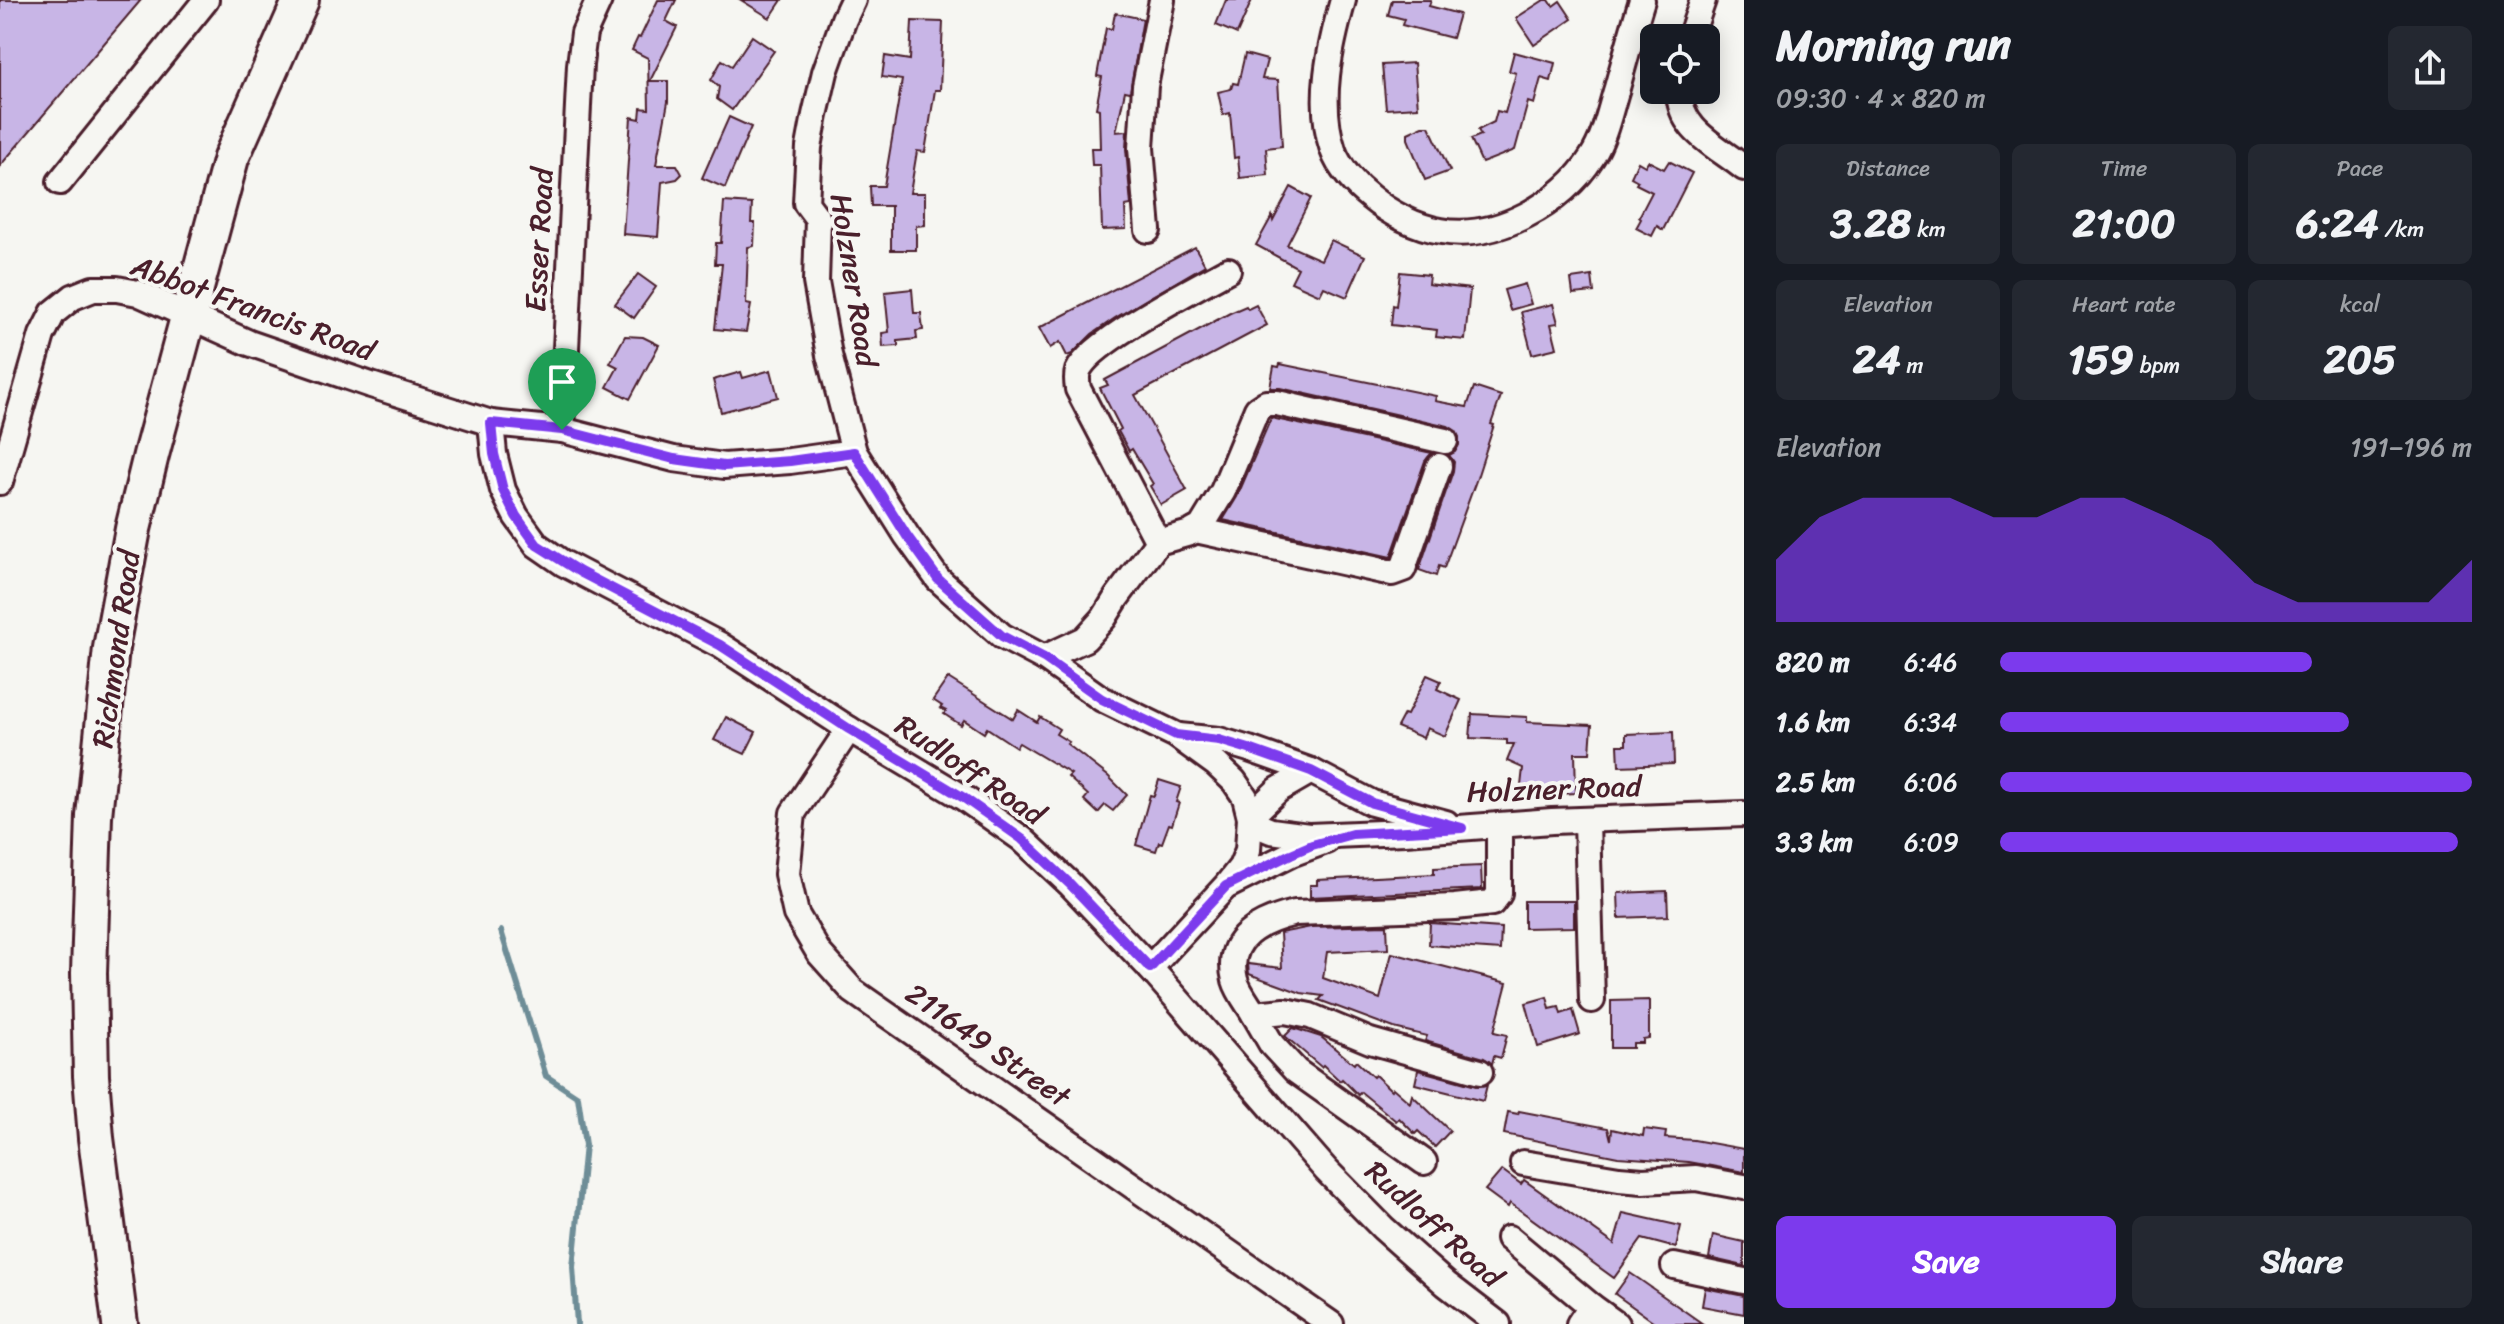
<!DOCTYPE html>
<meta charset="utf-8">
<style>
:root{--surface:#171b24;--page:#242831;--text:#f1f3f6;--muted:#9ea1a6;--accent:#7c3aed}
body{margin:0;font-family:Sriracha,sans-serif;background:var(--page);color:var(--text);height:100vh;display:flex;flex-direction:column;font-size:30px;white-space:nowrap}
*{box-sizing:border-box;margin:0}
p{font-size:26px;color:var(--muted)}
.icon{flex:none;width:44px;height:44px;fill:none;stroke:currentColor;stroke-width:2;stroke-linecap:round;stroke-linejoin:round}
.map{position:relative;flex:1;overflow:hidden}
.sheet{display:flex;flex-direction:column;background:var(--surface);width:760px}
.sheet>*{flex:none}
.fabs{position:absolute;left:1640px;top:24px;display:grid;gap:16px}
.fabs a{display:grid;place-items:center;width:80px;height:80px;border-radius:12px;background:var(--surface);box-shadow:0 4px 20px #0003;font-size:40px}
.pin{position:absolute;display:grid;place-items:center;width:68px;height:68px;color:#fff;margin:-82px -34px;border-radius:50% 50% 50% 0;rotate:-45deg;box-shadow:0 0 8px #0007}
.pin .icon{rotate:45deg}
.round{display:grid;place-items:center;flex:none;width:84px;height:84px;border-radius:12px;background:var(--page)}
.head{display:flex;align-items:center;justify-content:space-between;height:136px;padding:0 32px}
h1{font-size:44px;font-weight:800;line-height:60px}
.metrics{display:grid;grid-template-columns:repeat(3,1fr);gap:12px;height:136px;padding:8px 32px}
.metrics div{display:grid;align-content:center;border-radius:12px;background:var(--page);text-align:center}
.metrics b{font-size:40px;font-weight:800}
.metrics small{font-size:22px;font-weight:400}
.metrics p{font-size:22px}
.chart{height:224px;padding:16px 32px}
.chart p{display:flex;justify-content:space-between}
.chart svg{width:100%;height:144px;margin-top:8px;fill:var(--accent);opacity:.7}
.primary-button{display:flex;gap:16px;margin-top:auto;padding:16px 32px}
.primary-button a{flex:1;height:92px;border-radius:12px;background:var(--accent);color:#fff;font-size:32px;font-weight:800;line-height:92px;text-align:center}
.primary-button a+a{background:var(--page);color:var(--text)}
ul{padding:0 32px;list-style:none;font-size:26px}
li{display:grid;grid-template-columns:128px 96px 1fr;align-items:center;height:60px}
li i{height:20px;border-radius:10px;background:var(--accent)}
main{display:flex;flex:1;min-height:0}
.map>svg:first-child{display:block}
</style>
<main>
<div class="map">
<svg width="1744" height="1324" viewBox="0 0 1744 1324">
<rect width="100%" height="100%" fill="#f6f6f2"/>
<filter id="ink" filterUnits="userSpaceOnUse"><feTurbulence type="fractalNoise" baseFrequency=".0125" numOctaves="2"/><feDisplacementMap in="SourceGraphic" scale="16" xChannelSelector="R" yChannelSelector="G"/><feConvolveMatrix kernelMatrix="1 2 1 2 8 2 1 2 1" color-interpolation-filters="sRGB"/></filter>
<g filter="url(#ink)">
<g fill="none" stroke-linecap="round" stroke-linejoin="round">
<!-- stream -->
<path stroke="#6e8d97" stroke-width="6" d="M501,931L546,1076L578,1097L585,1145L573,1267L577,1324"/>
</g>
<!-- building -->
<g fill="#c8b5e6" stroke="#4a1f2b" stroke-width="2">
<path d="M0,0H141L0,166Z"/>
<path d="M658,0H676L666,21L677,27L650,81H668V102L656,165H677L682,174L677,179L662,182L658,237L623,234L631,117L640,119L641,108L649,109L648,58L632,50L638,37L640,38Z"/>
<path d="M741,0H782L770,18Z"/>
<path d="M1226,0H1252L1237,34L1216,25Z"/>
<path d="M1392,0H1431L1429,6L1459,14L1452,38L1402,25L1404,19L1388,15Z"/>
<path d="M1544,0H1549L1553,6L1560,1L1572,19L1534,45L1516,18Z"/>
<path d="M1115,13L1143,19L1130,92L1125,91L1116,132L1127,131L1126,149L1131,205L1125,206L1126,229L1102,230L1100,165H1092L1091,148H1100L1099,109L1096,108L1102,77L1097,76L1106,28L1112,29Z"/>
<path d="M912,21L943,22L940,90H935L925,152L917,151L910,193H925V225L916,226V250H891V206H871L870,186H884L902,80L882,77L885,56L910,60Z"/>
<path d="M752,36L774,51L732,110L717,99L719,87L711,80L722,60L732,66Z"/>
<path d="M1514,52L1555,63L1551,81L1541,78L1534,104L1528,102L1515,150L1482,163L1471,139L1481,135L1478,130L1494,122L1497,111L1505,113L1516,73L1509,71Z"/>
<path d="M1245,54L1267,60L1262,79L1278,80L1282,146L1266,148L1268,175L1240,178L1238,157L1234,158L1230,113L1223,115L1218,92L1231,89L1233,83L1238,84Z"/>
<path d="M1414,63L1418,107L1386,109L1382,65Z"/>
<path d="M729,117L751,127L725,188L702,178Z"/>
<path d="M1423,126H1429L1450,171L1425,180L1408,139V133Z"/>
<path d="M1648,161L1664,169L1669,161L1692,173L1663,230L1657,226L1652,236L1636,228L1641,219L1639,217L1652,192L1636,184L1638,181L1631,177L1638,162L1645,166Z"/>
<path d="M1291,187L1311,198L1287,245L1321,260L1331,240L1365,256L1347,297L1324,287L1320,295L1291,282L1298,268L1256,245L1272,216L1273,221Z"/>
<path d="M724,202L752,204L751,223H755L754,246L748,247L746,304L751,305L746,332L715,329L722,264H715L716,243H721Z"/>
<path d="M1195,247L1205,265L1115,318L1092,334L1072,354L1067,356L1060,342L1050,348L1039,328Z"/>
<path d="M1400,272L1429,275L1428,284L1470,289L1465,340L1436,337L1437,330L1391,325L1393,305L1396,306Z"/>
<path d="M638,274L656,287L634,318L615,304Z"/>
<path d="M1592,276L1594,292L1573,294L1571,279Z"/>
<path d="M1525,284L1531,304L1510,310L1504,290Z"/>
<path d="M912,289L914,313H921L923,330L916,331L917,339L898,341V346L883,347L882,333L889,332L885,292Z"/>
<path d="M1553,304L1558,323L1551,324L1557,348L1532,354L1521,312Z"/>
<path d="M1256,305L1267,325L1135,395L1187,490L1161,505L1150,486L1153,484L1132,449L1129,451L1118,431L1121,429L1100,388L1108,385L1105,380L1230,313L1246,306L1248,309Z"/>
<path d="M625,336L643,337L659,345L630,399L607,387L618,367L610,363Z"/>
<path d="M1280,364L1436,396L1435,401L1467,407L1474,387L1501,396L1491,424L1494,425L1477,478L1444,568L1439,566L1436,576L1419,570L1453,471L1454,462L1449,455L1455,452L1459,445V437L1456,431L1448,426L1280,388H1270L1274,366L1279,367Z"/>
<path d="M771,370L778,397L721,412L713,380L741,372L743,378Z"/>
<path d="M1271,418L1432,453L1425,461L1391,557L1223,520L1237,497Z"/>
<path d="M1427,675L1441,681L1437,689L1461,700L1445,736L1427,728L1423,738L1397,727L1404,714L1407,715Z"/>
<path d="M948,678L1013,719L1018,710L1037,722L1040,717L1059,729L1056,734L1069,742L1067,744L1108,776L1127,795L1113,811L1105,805L1098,813L1084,800L1088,795L1068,777L1071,774L1019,743L1016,747L987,728L984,733L964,720L961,725L944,714L946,711L940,708L942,706L933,700Z"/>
<path d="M1472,714L1527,717V722L1592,725L1590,753H1575L1576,793L1556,794V789L1521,786L1523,768L1507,761L1514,744H1507V740L1470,738Z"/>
<path d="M726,717L756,732L745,754L714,740Z"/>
<path d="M1673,732L1674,764L1619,766L1618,745H1626V734Z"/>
<path d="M1159,780L1181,787L1176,802L1179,803L1172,825L1169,824L1162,843L1159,842L1156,851L1136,845L1150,795L1154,796Z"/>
<path d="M1481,866L1482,889L1310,897V885H1317V880L1434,874V868Z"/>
<path d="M1667,891L1668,916L1619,918L1618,893Z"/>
<path d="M1524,901H1574V927L1524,928Z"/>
<path d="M1430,923L1501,928L1500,950L1429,945Z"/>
<path d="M1387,925L1388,949L1327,952L1323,978L1380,999L1392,953L1507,983L1494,1032L1507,1035L1501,1058L1494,1056L1492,1064L1484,1058L1425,1041L1427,1036L1394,1028L1319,1000L1323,996L1301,993L1249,974L1248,964L1282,968L1280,933L1311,927Z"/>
<path d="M1547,997L1550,1009L1559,1007L1561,1014L1573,1010L1580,1034L1538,1047L1526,1003Z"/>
<path d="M1649,1000V1038L1643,1039V1043H1633V1048H1611V1001Z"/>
<path d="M1293,1028L1321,1037L1354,1064L1356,1061L1373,1077L1375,1075L1391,1090L1393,1088L1410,1103L1412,1095L1450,1131L1435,1147L1418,1131L1415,1134L1399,1118L1396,1121L1361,1092L1358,1095L1342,1079L1340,1081L1323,1065L1321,1067L1285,1036Z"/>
<path d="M1418,1070L1476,1086L1487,1085L1483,1101L1415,1084Z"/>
<path d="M1519,1111L1608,1128L1611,1140L1612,1129L1643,1136L1644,1129L1666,1132L1665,1138L1694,1140L1744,1149V1172L1689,1162L1618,1157L1504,1134L1508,1112L1518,1114Z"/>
<path d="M1502,1170L1521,1184L1524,1180L1614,1244L1623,1213L1681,1226L1676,1248L1642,1239L1614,1278L1510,1203L1508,1207L1485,1190Z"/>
<path d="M1713,1235L1744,1242V1266L1709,1258Z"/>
<path d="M1630,1273L1639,1279L1703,1324H1657L1615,1294Z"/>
<path d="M1705,1288L1744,1296V1314L1702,1306Z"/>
</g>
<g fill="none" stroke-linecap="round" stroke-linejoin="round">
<defs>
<g id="minor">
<path d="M853,0L844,19L825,72L815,115L809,147L806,203L818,219L816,282L829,355L854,452L907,536L938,579L1002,636L1044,658L1102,699L1176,735L1216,764L1234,781L1245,797L1250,817L1248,850L1241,867L1226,886L1150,968"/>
<path d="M1343,0C1330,47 1317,102 1333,150C1339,168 1356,186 1370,197C1389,213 1416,227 1441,231C1496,241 1563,203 1592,157C1605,137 1610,110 1617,88C1625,59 1633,29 1642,0"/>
<path d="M1690,38L1703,0"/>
<path d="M1679,90C1679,131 1716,145 1744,168"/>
<path d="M60,182L206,0"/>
<path d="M1148,230L1141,148L1145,86L1162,0"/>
<path d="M491,423L494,454L503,490L516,516L537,545L563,563L720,645L849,729L964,798L1022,839L1070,884L1150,968L1326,1170L1383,1228L1446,1284L1498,1324"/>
<path d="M562,430L580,65L584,33L599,0"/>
<path d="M0,482L42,335L53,313L73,297L93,289H117L138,293L249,343L371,385L491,423L562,430L674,459L724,466L790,461L854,452"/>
<path d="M1196,530L1392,573L1403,569L1439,466"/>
<path d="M1158,542L1078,389C1077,383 1076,377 1078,371C1090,342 1197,287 1228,270"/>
<path d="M1044,658L1085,639L1104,618L1117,597L1158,542L1190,533L1201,527L1223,491L1257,409L1266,403H1277L1445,441"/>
<path d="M849,729L793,813L787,874L796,914L819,953L853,991L1331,1324"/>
<path d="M1179,736L1219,740L1249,749L1311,771L1372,803L1446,823"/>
<path d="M1250,817L1259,826L1271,831L1309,836L1405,832L1552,821L1744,814"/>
<path d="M1250,817L1278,790L1311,771"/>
<path d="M1587,821L1592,1000"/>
<path d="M1229,885L1291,854L1326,841"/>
<path d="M1254,1014L1272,1045L1296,1071L1424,1162"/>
<path d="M1480,1072L1370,1041L1310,1016L1285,1011L1254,1014C1248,1004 1238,991 1235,980C1224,937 1262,921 1295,913L1455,907L1492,903L1499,894V825"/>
<path d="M1523,1163L1619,1179L1643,1181L1696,1178L1744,1187"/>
<path d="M1509,1238L1591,1306"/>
<path d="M1674,1266L1744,1281"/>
<path d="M1579,1324L1591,1306L1616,1324"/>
</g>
<path id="highway" d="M120,1324L96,1138L91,1076L89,973L94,816L111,648L133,529L151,455L231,158L301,0"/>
</defs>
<!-- minor casing -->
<use href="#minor" stroke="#4a1f2b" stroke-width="30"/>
<!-- highway casing -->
<use href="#highway" stroke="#4a1f2b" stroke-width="40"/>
<!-- minor -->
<use href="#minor" stroke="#f6f6f2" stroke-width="24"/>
<!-- highway -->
<use href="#highway" stroke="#f6f6f2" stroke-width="34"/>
</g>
</g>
<g fill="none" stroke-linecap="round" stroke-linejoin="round" filter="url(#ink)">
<defs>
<path id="route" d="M491,423L562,430L674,459L724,466L790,461L854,452L907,536L938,579L1002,636L1044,658L1102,699L1176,735L1219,740L1249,749L1311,771L1372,803L1462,828L1352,834L1312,845L1291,854L1226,886L1150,968L1070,884L1022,839L964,798L849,729L720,645L580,572L537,545L516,516L503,490L494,454Z"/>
</defs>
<!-- route casing -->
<use href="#route" stroke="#fff" stroke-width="16"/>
<!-- route -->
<use href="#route" stroke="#7c3aed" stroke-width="10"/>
</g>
<g text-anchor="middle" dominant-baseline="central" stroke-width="8" stroke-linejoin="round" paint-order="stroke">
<!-- street labels -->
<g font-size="30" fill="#4a1f2b" stroke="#f6f6f2">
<text transform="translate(539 240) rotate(-87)">Esser Road</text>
<text transform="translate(854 280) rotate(81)">Holzner Road</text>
<text transform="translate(253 308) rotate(20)">Abbot Francis Road</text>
<text transform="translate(116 649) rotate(-82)">Richmond Road</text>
<text transform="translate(970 770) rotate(34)">Rudloff Road</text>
<text transform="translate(1554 789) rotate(-2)">Holzner Road</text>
<text transform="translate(988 1045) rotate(35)">211649 Street</text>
<text transform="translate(1434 1224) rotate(42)">Rudloff Road</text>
</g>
</g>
</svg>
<div class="fabs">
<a><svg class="icon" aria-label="locate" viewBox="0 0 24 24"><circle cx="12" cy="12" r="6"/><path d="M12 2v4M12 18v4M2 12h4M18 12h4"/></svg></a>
</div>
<div class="pin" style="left:562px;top:430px;background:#1e9e55"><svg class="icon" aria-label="arrive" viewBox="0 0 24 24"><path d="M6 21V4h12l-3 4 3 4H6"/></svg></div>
</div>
<section class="sheet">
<div class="head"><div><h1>Morning run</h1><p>09:30 · 4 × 820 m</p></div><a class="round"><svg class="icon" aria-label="share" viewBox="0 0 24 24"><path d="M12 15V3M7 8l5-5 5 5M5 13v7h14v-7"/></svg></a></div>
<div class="metrics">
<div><p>Distance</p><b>3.28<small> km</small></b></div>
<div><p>Time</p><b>21:00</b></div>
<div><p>Pace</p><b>6:24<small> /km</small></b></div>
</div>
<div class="metrics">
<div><p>Elevation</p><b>24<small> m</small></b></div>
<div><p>Heart rate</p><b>159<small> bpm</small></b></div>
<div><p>kcal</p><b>205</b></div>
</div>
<div class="chart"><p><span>Elevation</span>191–196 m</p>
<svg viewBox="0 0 160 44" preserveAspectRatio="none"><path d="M0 44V25L10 12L20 6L30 6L40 6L50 12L60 12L70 6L80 6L90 12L100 19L110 32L120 38L130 38L140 38L150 38L160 25V44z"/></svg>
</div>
<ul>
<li><b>820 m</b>6:46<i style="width:66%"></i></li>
<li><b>1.6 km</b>6:34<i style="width:74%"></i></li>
<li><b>2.5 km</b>6:06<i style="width:100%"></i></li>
<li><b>3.3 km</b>6:09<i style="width:97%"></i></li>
</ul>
<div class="primary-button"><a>Save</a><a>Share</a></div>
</section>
</main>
